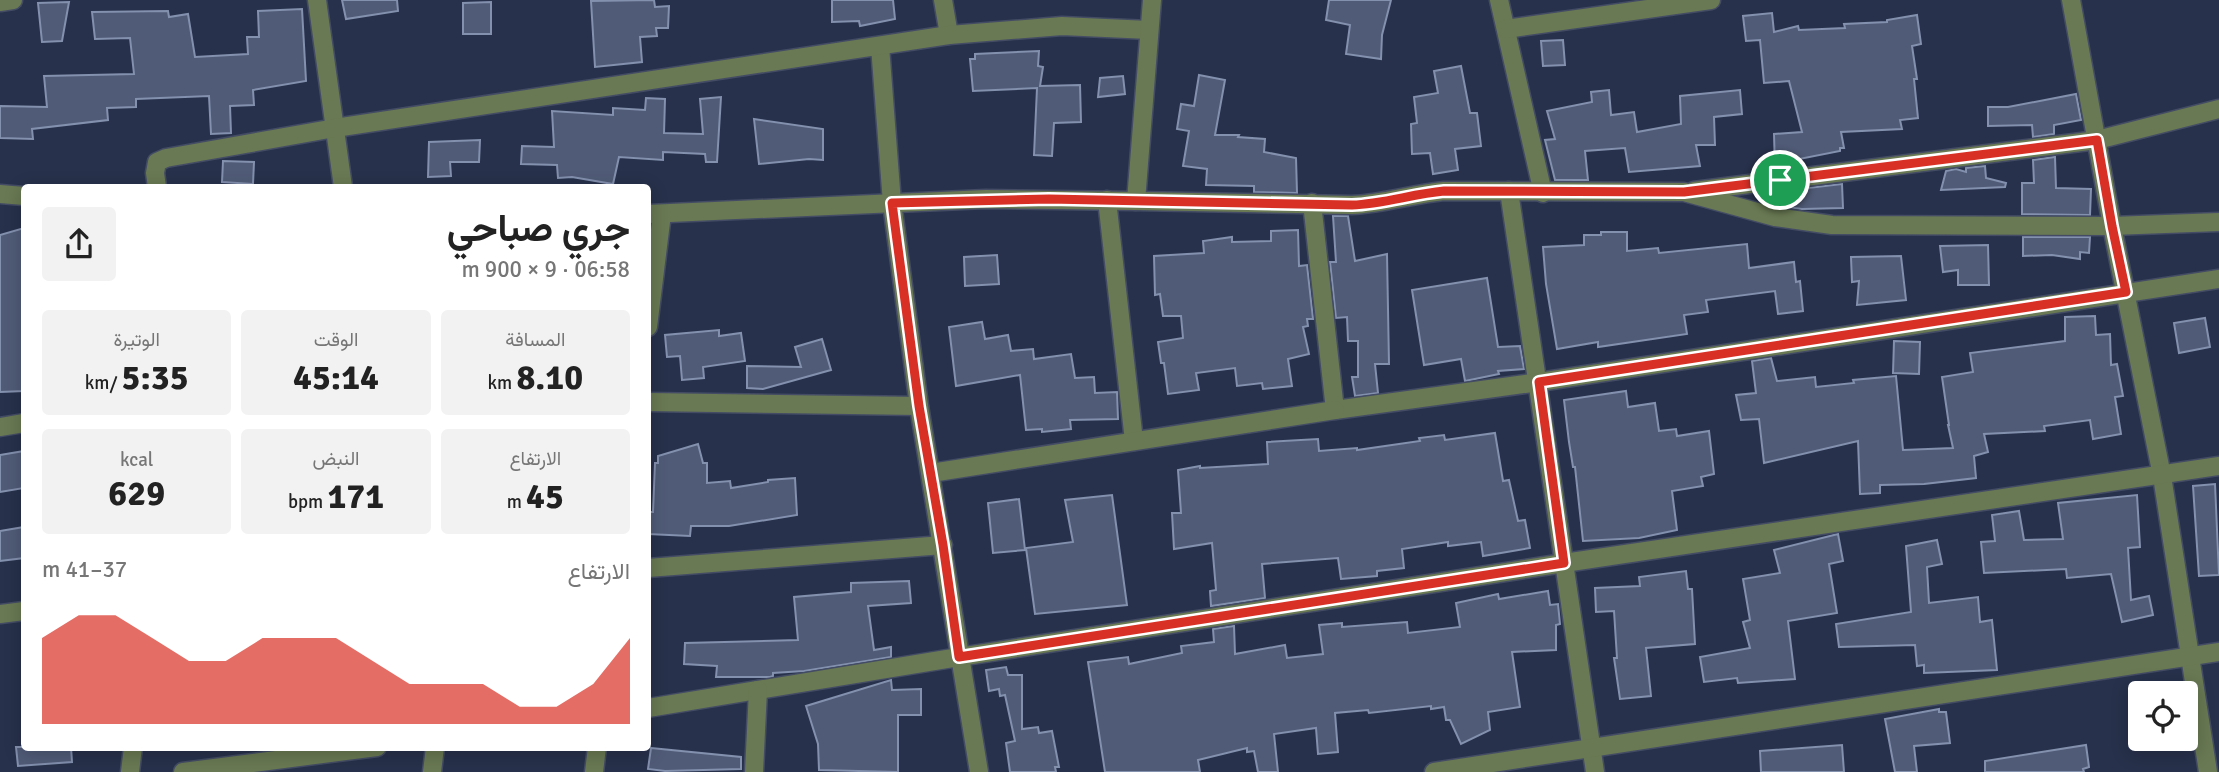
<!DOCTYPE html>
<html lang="ar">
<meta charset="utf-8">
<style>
:root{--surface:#fff;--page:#f2f2f2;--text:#222;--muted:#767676;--accent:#d93025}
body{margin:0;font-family:Signika,Vazirmatn,sans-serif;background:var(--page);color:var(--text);direction:rtl;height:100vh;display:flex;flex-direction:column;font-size:26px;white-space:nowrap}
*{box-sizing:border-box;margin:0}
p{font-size:23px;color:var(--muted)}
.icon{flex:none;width:38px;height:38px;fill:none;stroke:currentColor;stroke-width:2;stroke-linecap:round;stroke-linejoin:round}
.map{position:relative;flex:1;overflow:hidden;direction:ltr}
.panel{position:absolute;left:21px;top:184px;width:630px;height:567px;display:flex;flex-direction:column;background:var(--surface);border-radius:7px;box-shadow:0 4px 18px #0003;direction:rtl}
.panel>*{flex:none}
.controls{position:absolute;left:2128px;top:681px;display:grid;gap:14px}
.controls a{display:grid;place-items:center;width:70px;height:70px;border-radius:7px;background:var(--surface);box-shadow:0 4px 18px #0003;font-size:35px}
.pin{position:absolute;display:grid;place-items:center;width:60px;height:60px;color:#fff;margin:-30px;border:4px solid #fff;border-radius:50%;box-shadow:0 2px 7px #0007}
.round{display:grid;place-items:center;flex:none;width:74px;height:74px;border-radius:7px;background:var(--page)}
.summary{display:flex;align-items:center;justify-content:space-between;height:119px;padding:0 21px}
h1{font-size:38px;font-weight:700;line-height:52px}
.figures{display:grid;grid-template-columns:repeat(3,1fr);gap:10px;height:119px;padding:7px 21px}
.figures div{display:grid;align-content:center;border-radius:7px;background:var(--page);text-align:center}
.figures b{font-size:35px;font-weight:700}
.figures small{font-size:19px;font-weight:400}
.figures p{font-size:19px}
.chart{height:196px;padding:14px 21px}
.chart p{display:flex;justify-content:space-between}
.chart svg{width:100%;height:126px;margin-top:7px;fill:var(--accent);opacity:.7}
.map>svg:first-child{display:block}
</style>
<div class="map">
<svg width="2219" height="772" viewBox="0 0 2219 772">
<rect width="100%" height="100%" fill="#27314b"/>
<!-- building -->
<g fill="#505b77" stroke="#8390ae" stroke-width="2">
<path d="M342,0H397L398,11L346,19Z"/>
<path d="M654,0L655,7L669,6L668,28H656L657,36L640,37L642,62L595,67L591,1Z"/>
<path d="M832,0H893L895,19L860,26L859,21L832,22Z"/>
<path d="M1329,0H1391L1382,35L1381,59L1346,54L1350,25L1326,20Z"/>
<path d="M69,2L62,41L42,42L38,3Z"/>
<path d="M491,2V34H463V3Z"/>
<path d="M302,9L306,81L253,90L254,105L230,106L231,133L211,134L209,96L136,99V107L107,108L108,120L32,129L33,139L0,138V106L47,107L44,76L134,74L130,38L95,39L92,12L168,11L169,17L188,14L195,57L248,54L247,37H259L258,11Z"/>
<path d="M1772,13L1774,32L1798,26L1799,30L1845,28L1844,24L1887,22V20L1917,15L1921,44L1912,46L1917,79H1914L1918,118L1900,120L1902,129L1841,132L1844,148H1840V151L1794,160V167L1775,169L1774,134L1802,132L1789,81L1764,83L1760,40L1746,41L1743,16Z"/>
<path d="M1563,40L1565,65L1543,66L1541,41Z"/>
<path d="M1039,51L1038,66L1043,67L1040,86L1080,85L1081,122L1054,123L1052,156L1034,155L1037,88L973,91L970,59H975V54Z"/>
<path d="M1461,66L1470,113H1477L1481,146L1455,149L1458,170L1433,174L1430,153L1412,154L1411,124L1417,123L1414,97L1438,93L1434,71Z"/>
<path d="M1199,75L1225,80L1215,135H1239L1238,137L1265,139L1264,152L1296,158L1297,193L1254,192V186L1206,185L1207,169L1183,166L1189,131L1177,129L1181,104L1194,106Z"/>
<path d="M1123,76L1125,94L1098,97L1100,78Z"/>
<path d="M1609,90L1611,115L1634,112L1637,132L1681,124L1680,96L1740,90L1742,114L1714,117L1715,145H1696L1700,166L1629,172L1625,148L1585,151L1588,180H1555L1545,140L1555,139L1547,111L1592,102L1591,92Z"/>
<path d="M2076,94L2081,120L2054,125V134L2033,137L2032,125L1988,126V107H2008Z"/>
<path d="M721,97L717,162H706L705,154L663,152V160L619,157L613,184L572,177L558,178L557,165L521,164L522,146L554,147L552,111L613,115V108L645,110L646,98L665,99L664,133L703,134L700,99Z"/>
<path d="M754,119L823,129V160L809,159L759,164Z"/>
<path d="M480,140L479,162H450L451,176L428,177L429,142Z"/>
<path d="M2055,157L2056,188L2091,189L2090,215L2022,214V183H2034L2033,160Z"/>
<path d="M223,161L254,162L253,184L222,182Z"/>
<path d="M1985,166L1986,178L2006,183L2005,187L1941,190L1946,171L1956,169L1966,172V168Z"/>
<path d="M1842,184L1843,208L1802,209L1773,205V192Z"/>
<path d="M1333,216H1348L1355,261L1387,254L1389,364H1375L1378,393L1355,396L1352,377H1358V341H1348L1347,317L1336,318L1330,262H1336Z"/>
<path d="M24,228V391L0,392V235Z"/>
<path d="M1298,230L1299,266L1307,265L1313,319H1307L1308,326L1303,327L1309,354L1288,359L1292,386L1263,389L1262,383L1237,386L1235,368L1196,373L1199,390L1168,394L1164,363H1161L1158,342L1183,338L1181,316H1163L1160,294L1155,295L1154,256L1204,253L1203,241L1232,237V242L1271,241V231Z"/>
<path d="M1601,232H1627V251L1658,248L1659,253L1747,244L1749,268L1794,262L1796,282L1800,281L1803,311L1778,314L1775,291L1706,300L1708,312L1684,315L1687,334L1598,347V342L1557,349L1546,284L1543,247L1584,245V235H1601Z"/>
<path d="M2023,237H2090L2089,253L2080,252V259L2052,255L2023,256Z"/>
<path d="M1988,245L1989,285H1958V270L1943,272L1940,246Z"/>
<path d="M997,255L999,284L965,286L964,257Z"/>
<path d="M1901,256L1906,300L1857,305L1859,281L1852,282L1851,257Z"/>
<path d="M1487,278L1498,347L1520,346L1524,369L1498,371L1499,374L1465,381L1461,359L1424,365L1412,290Z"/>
<path d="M2095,316L2096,335L2110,334L2111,365L2117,364L2123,396L2115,397L2121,434L2093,439L2090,420L2044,426L2045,431L1984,434L1988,452L1974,456L1976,478L1924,484L1880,485V493L1860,494L1858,441L1764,463L1759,419L1741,420L1736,395L1756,393L1752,361L1771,358L1777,381L1815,377L1816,387L1854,383L1853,380L1896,376L1903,450L1953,448L1948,425H1949L1942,377L1973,372L1970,353L2065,341V317Z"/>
<path d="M2205,318L2210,347L2179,353L2174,323Z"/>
<path d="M982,322L985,339L1008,335L1011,351L1033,349L1034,359L1071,354L1075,378L1094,377L1095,393L1117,392L1118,419L1070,420L1071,429L1042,432V429L1026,430L1020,375L956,386L949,327Z"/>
<path d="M719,330V336L741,333L745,361L703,367L704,378L682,380L680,356L667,357L665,335Z"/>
<path d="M822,339L831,370L763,389L747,388V366L801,367L795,347Z"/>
<path d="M1894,341L1920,342L1919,374L1893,373Z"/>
<path d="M1626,391L1628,407L1655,403L1659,431L1676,429L1677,436L1709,431L1714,474L1701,477L1703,486L1672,491L1677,530L1639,538L1583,541L1575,467H1573L1569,442L1564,400Z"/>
<path d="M1495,433L1503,481L1509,480L1518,521L1525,520L1530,548L1483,556L1481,542L1448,546V542L1402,549L1404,568L1377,571V576L1341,579L1338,558L1262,564L1265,598L1211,606L1210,591L1216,590L1212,543L1174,549L1172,513H1181L1178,470L1200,466V468L1268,464L1267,442L1318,439L1319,451L1357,448V450L1420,441L1419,438L1444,435L1445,440Z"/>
<path d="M698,444L703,463H707V483L730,481L731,488L768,482V480L795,478L797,515L729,526H691L690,536L648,534V512H653L655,463H658V456Z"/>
<path d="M24,451V488L0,492V455Z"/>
<path d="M2215,484L2219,575L2199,576L2193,486Z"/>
<path d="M1112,495L1127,605L1035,614L1026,548L1073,542L1065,500Z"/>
<path d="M2137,495L2140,547L2128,548L2131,600L2149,596L2153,615L2122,622L2111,574L2067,578L2066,569L1984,573L1981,542L1995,541L1992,515L2019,511L2024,540L2063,539L2058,503Z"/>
<path d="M1019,499L1025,550L993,553L988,503Z"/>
<path d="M24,527V558L0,561V531Z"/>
<path d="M1838,534L1843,561L1829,564L1837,613L1788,621L1795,679L1738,683L1737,678L1704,682L1700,657L1750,648L1743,622L1750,620L1743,579L1780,573L1774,550Z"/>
<path d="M1937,540L1942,564L1927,567L1929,603L1978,597L1980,622L1992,620L1997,670L1924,673V665L1917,666L1915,645L1839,647L1836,624L1911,612L1906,546Z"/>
<path d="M1686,571L1688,589H1692L1695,644L1646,648L1651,696L1620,699L1614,658H1617L1614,611L1596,612L1595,588L1640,586L1639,577Z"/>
<path d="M909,581L911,603L868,606L874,650L891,647V657L804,671L773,673V676L770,677H716L717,666L684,664L685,643L798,640L794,597L851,592V583Z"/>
<path d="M1548,591L1550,605L1558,604L1560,624L1556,625V650L1512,652L1520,707L1488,712L1490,730L1461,744L1450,720H1446L1444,707L1431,709V706L1369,713L1368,710L1335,713L1338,752L1318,754L1316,728L1274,734L1278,772H1258L1254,751L1247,752V748L1198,760L1200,772H1105L1088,662L1128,657L1129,664L1182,653L1181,646L1214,642L1213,629L1234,626L1235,654L1285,645L1287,658L1323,654L1319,625L1342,623V627L1407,622L1408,633L1460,627L1456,603L1498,594L1499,599Z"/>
<path d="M1006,667L1008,675H1022V729L1038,727L1039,733L1052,731L1059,767H1055L1056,772H1010L1006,743L1015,741L1005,695L1000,696L999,689L989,691L986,670Z"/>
<path d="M891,680L892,690L921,689V715H898V772L819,770L818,744L806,706Z"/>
<path d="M1939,709V712H1946L1950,743L1914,746L1917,772H1895L1885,719Z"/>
<path d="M1842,745L1844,772H1761L1760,751Z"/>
<path d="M2086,745L2089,767L2083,769L2084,772H1985V761Z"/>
<path d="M16,747H71L72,762L18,766Z"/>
<path d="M651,748L741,757V769L665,771L648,769Z"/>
</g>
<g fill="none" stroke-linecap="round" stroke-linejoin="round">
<defs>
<g id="minor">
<path d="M317,0L343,187"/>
<path d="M943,0L949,35"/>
<path d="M1499,0L1543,193"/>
<path d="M2071,0L2112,226L2162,476L2208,772"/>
<path d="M0,2L13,0"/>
<path d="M1506,29L1711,0"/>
<path d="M880,46L892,203L919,406L979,772"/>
<path d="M157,187L155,173L157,162L166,158L335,128L949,35L1062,26L1149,30"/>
<path d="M1509,191L1595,772"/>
<path d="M1694,191L2097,140L2219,109"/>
<path d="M0,194L24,196"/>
<path d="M1107,200L1134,441"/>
<path d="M1136,201L1352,205C1383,204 1412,194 1444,191L1684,192L1775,217L1832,225L2112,226L2219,222"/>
<path d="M1312,203L1335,410L1539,382L2219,279"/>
<path d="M648,214L986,199L1136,201L1152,0"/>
<path d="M648,327L662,214"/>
<path d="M648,402L919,406"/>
<path d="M0,427L24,423"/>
<path d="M931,473L1335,410"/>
<path d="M648,568L943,545"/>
<path d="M0,614L24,611"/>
<path d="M648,708L959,657L1564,563L2219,466"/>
<path d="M130,772L133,747"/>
<path d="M183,772L377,747"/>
<path d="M432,772L435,747"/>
<path d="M594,772L597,747"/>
<path d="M754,772L758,690"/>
<path d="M1434,772L2219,652"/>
</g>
</defs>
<!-- minor casing -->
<use href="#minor" stroke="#434c64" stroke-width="21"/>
<!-- minor -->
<use href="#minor" stroke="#697953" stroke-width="18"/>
</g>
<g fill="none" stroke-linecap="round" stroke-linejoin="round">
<defs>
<path id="route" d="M2097,140L2112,226L2126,292L1539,382L1564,563L959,657L943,545L919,406L892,203L1049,199L1352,205C1383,204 1412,194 1444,191L1684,192Z"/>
</defs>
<!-- route casing -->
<use href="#route" stroke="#fff" stroke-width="14"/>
<!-- route -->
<use href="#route" stroke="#d93025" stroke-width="9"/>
</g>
</svg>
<div class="controls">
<a><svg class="icon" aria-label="locate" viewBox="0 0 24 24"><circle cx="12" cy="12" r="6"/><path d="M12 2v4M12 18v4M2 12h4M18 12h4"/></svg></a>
</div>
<div class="pin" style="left:1780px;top:180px;background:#1e9e55"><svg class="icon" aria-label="arrive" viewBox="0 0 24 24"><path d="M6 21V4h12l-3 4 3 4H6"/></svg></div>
<section class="panel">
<div class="summary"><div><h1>جري صباحي</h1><p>06:58 · 9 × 900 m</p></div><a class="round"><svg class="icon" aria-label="share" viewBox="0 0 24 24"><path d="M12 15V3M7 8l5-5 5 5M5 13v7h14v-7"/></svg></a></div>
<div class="figures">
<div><p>المسافة</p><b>8.10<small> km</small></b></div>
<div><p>الوقت</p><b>45:14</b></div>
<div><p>الوتيرة</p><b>5:35<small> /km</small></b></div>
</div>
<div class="figures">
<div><p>الارتفاع</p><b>45<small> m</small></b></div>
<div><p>النبض</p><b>171<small> bpm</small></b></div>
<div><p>kcal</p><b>629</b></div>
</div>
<div class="chart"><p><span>الارتفاع</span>37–41 m</p>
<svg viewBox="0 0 160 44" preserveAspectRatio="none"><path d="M0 44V14L10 6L20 6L30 14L40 22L50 22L60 14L70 14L80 14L90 22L100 30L110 30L120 30L130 38L140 38L150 30L160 14V44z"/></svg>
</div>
</section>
</div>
